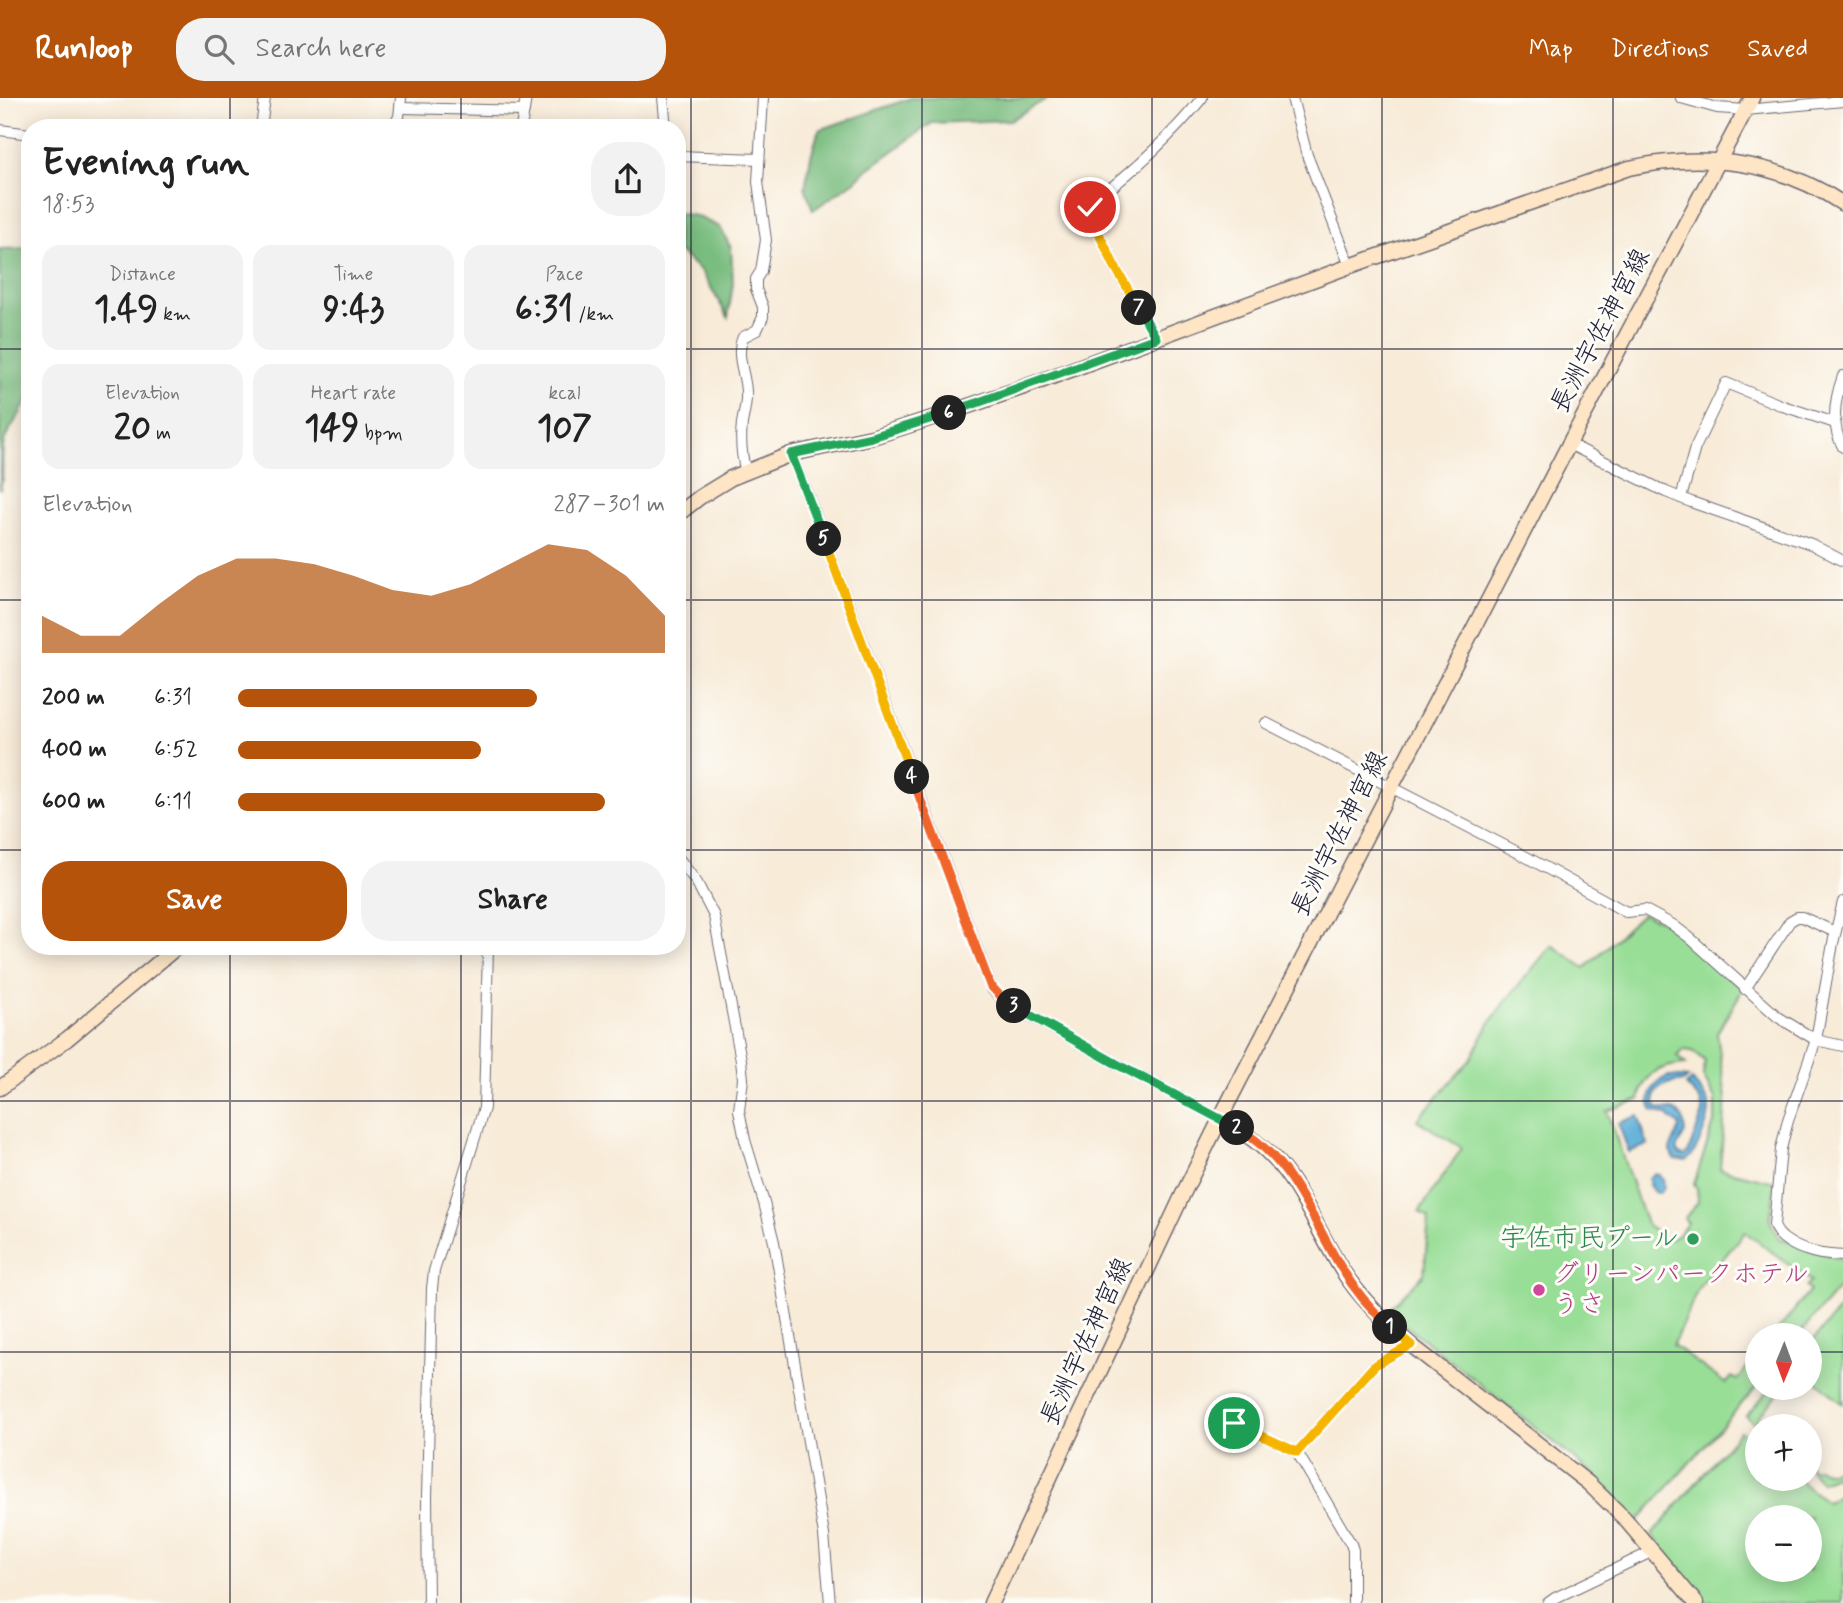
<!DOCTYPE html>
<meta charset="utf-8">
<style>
:root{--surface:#fff;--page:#f2f2f2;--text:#222;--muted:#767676;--accent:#b45309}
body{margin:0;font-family:Mynerve,"Klee One",sans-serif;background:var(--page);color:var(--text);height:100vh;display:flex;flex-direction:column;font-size:26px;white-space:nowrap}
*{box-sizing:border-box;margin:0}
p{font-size:23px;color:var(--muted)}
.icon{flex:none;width:38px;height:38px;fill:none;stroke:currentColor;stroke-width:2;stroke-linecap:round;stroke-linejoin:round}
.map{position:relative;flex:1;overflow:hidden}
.details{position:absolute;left:21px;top:21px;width:665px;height:836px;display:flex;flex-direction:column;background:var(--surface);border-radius:28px;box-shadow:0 4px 18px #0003}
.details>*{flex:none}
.needle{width:46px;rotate:181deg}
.buttons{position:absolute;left:1745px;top:1225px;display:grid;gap:14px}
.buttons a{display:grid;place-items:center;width:77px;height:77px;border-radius:50%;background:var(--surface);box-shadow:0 4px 18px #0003;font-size:35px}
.pin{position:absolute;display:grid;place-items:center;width:60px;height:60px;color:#fff;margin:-30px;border:4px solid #fff;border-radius:50%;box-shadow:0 2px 7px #0007}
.km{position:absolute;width:35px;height:35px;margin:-18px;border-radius:50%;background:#222;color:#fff;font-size:19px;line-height:35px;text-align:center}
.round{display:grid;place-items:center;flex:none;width:74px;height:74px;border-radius:28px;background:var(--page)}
.headline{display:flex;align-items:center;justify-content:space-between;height:119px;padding:0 21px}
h1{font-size:38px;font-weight:800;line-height:52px}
.figures{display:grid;grid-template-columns:repeat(3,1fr);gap:10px;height:119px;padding:7px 21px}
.figures div{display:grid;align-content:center;border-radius:18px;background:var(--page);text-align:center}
.figures b{font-size:35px;font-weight:800}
.figures small{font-size:19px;font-weight:400}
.figures p{font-size:19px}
.chart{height:196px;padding:14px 21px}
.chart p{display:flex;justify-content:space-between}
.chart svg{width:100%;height:126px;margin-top:7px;fill:var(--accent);opacity:.7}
.cta{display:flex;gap:14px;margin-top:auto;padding:14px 21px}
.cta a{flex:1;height:80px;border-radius:28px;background:var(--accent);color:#fff;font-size:28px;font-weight:800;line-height:80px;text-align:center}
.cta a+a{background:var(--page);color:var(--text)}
ul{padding:0 21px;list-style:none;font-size:23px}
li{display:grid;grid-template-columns:112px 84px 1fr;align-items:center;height:52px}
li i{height:18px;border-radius:9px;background:var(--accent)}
header{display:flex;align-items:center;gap:42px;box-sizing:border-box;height:98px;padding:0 35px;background:var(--accent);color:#fff}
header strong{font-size:33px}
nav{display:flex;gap:38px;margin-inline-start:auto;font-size:24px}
.search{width:490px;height:63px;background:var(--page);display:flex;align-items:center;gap:18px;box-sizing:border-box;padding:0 24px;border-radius:28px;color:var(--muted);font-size:26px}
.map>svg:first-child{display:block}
</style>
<header>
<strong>Runloop</strong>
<div class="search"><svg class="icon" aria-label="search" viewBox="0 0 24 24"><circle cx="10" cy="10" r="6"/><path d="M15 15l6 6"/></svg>Search here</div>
<nav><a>Map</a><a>Directions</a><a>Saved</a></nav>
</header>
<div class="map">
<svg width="1843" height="1505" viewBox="0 0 1843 1505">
<rect width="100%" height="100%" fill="#fdfcf7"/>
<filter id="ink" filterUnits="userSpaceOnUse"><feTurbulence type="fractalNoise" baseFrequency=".0143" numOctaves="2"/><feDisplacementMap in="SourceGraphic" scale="14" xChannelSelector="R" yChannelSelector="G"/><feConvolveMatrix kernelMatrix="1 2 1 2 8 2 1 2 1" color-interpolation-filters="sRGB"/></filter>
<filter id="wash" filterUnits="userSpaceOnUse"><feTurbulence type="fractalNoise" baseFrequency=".00686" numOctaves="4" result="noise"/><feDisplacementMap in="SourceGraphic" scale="28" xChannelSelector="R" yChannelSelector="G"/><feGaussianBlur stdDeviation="1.57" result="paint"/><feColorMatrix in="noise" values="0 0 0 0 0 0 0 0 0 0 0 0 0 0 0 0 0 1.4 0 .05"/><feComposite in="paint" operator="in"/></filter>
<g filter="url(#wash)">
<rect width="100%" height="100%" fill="#f8ebd8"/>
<!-- green -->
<g fill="#99de97" stroke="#5e8069" stroke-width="2" fill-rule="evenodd">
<path d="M1642,816L1663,823L1743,891L1717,935L1726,1001L1720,1071L1775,1084L1770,1123L1779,1140L1843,1162V1185L1799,1237H1774L1810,1193L1806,1189L1811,1183L1745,1134L1699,1189L1673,1247L1726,1286L1732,1279L1737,1282L1757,1257V1288L1639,1422L1590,1374L1560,1349L1400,1223L1391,1213V1209L1424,1176L1429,1120L1419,1114L1462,1050L1417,1022L1471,961L1489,926L1503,906L1552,847L1585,870ZM1683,952L1692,953L1705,963L1703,978L1715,1001V1022L1694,1086L1697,1090L1698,1104L1684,1121L1688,1125L1677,1138L1668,1142L1646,1126L1607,1013L1639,1002C1644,975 1659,968 1685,966L1677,958Z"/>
<path d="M1843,1207V1306L1810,1277V1246Z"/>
<path d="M1771,1290H1783L1758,1319L1757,1322L1763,1328H1758L1746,1318Z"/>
<path d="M1740,1333L1757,1348V1381H1798L1826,1404L1843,1394V1505H1705L1652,1437ZM1810,1419V1472H1757V1419Z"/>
<path d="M1843,1364V1375L1821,1384L1810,1373V1368L1813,1372L1818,1370C1829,1378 1835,1373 1843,1364Z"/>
</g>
<!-- forest -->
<g fill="#7abd80" stroke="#4e705e" stroke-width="2">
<path d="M911,0H1048L1011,22L932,25L865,73L855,83L813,112L805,89L811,58L819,32Z"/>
<path d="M677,115L696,118L720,129L731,150L733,185L728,219L701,173L677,152Z"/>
<path d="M30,150V296C24,313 12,325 5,341C0,355 5,376 0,392V151Z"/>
</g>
<!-- water -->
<g fill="#5fafd9" stroke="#40688a" stroke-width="2">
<path d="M1669,978L1688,980L1683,984C1672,983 1651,988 1655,1005C1657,1014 1668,1010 1675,1013C1679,1015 1681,1017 1683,1021L1685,1035L1676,1051L1679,1056L1684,1058L1688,1055L1703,1015L1700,1002L1686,987L1692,982C1695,985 1707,1001 1708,1005C1713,1017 1696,1057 1686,1063L1675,1061L1670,1054C1670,1043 1680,1038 1679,1027L1667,1017L1653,1013C1644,998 1654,984 1669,978Z"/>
<path d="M1638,1018L1648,1047L1629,1054L1618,1025Z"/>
<path d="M1655,1075C1664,1078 1667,1088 1660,1095L1654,1094L1649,1087V1080Z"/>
</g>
</g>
<g filter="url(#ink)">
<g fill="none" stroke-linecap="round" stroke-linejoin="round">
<defs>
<g id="street">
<path d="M663,0L666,30"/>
<path d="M1292,0L1307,57L1350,168"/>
<path d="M1681,0L1717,10L1746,12L1843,3"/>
<path d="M401,10L524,13"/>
<path d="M261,30L265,0"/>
<path d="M392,30L399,19L401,0"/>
<path d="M521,30L526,0"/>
<path d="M0,32L30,36"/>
<path d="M677,58L759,61"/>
<path d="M1156,240L1114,167L1090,117L1089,113L1092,105C1132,74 1170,40 1202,0"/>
<path d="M1843,278C1835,300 1830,327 1843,349"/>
<path d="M1569,346L1666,394L1691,404L1811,446L1843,463"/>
<path d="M791,356L815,416L992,891L1006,904L1122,969L1220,1021"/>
<path d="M746,374C741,357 740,343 742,325C744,315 747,303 746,293C745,275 735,256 743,239L757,232L763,219V209L756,191V181L761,173L766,142L758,84L763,0"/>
<path d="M1681,400L1695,350L1726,285L1783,308L1835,325"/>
<path d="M1266,625L1519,755L1626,814L1645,812L1673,827L1690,840L1778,919L1816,942L1843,948"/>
<path d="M677,758L697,785L714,818L741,962L743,981L739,1012L745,1042L764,1105L774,1144L824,1437L830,1505"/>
<path d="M1843,804L1833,845L1816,942L1788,1022L1781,1051L1774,1127C1777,1140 1797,1150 1809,1153C1820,1157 1832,1157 1843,1158"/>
<path d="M1745,891L1790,823L1797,819H1802L1835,834"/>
<path d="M1234,1325L1297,1354L1351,1446L1353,1452V1505"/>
<path d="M1297,1354L1375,1267L1411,1247"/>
<path d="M428,1505L427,1399L432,1190L434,1173L484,1010L488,849"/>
<path d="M1548,1505L1555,1500L1653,1453"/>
</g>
<g id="secondary">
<path d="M677,417L700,399L731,380L791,356L872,339L948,315L1030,287L1350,168L1629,70C1704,54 1779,63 1843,106"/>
<path d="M0,990L67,941L177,849"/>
<path d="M1220,1021C1295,1059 1302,1108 1342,1172C1361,1201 1385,1225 1411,1247L1588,1385L1625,1421L1696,1505"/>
<path d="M991,1505L1183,1096L1227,1007L1569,346L1752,0"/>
</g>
</defs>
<!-- street casing -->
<use href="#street" stroke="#6d6872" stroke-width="12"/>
<!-- secondary casing -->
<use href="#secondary" stroke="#6d6872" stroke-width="17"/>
<!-- street -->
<use href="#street" stroke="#fff" stroke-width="10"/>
<!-- secondary -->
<use href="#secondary" stroke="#fde5c5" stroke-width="14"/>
</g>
</g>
<g fill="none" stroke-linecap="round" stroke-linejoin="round" filter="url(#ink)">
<defs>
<path id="split-1" d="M1234,1325L1297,1354L1375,1267L1411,1247L1390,1229"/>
<path id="split-2" d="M1237,1030C1292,1060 1311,1121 1342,1171C1355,1193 1372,1212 1390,1229"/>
<path id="split-3" d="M1014,908L1122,969L1237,1030"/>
<path id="split-4" d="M912,679L990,887L1006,904L1014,908"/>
<path id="split-5" d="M824,441L912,679"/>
<path id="split-6" d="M824,441L791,356L872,339L949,315"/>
<path id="split-7" d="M949,315L1156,240L1139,210"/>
<path id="split-8" d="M1090,109V117L1114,167L1139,210"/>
</defs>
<!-- split-1 casing -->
<use href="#split-1" stroke="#fff" stroke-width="14"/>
<!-- split-2 casing -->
<use href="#split-2" stroke="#fff" stroke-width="14"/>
<!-- split-3 casing -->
<use href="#split-3" stroke="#fff" stroke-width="14"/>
<!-- split-4 casing -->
<use href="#split-4" stroke="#fff" stroke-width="14"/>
<!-- split-5 casing -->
<use href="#split-5" stroke="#fff" stroke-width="14"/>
<!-- split-6 casing -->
<use href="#split-6" stroke="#fff" stroke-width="14"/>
<!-- split-7 casing -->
<use href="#split-7" stroke="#fff" stroke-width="14"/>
<!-- split-8 casing -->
<use href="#split-8" stroke="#fff" stroke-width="14"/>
<!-- split-1 -->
<use href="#split-1" stroke="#f5b400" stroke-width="9"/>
<!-- split-2 -->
<use href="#split-2" stroke="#f0652b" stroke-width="9"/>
<!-- split-3 -->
<use href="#split-3" stroke="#22a559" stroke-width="9"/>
<!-- split-4 -->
<use href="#split-4" stroke="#f0652b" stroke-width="9"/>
<!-- split-5 -->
<use href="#split-5" stroke="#f5b400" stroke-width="9"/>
<!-- split-6 -->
<use href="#split-6" stroke="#22a559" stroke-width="9"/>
<!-- split-7 -->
<use href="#split-7" stroke="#22a559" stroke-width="9"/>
<!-- split-8 -->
<use href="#split-8" stroke="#f5b400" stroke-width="9"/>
</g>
<!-- grid -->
<path fill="none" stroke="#22223b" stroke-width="2" stroke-opacity="0.55" d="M230,0V30M461,0V30M691,0V1505M922,0V1505M1152,0V1505M1382,0V1505M1613,0V1505M0,251H30M677,251H1843M0,502H30M677,502H1843M0,752H30M677,752H1843M230,849V1505M461,849V1505M0,1003H1843M0,1254H1757M1810,1254H1843"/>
<!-- markers -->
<circle fill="#2e9e5b" stroke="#fdfcf7" stroke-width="2.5" cx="1693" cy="1141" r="7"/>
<circle fill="#d1479c" stroke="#fdfcf7" stroke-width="2.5" cx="1539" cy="1192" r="7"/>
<g text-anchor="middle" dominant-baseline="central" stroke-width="6" stroke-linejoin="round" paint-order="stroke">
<!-- street labels -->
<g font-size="26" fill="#22223b" stroke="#fdfcf7">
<text transform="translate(1601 233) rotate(-62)">長洲宇佐神宮線</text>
<text transform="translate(1340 736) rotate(-63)">長洲宇佐神宮線</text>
<text transform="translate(1087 1244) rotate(-65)">長洲宇佐神宮線</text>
</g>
<!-- leisure labels -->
<g font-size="26" fill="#27864d" stroke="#fdfcf7" text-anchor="end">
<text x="1679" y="1141">宇佐市民プール</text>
</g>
<!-- hotel labels -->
<g font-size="26" fill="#b23c85" stroke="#fdfcf7" text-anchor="start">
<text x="1553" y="1177">グリーンパークホテル<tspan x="1553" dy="30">うさ</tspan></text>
</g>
</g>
</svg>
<div class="buttons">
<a><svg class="needle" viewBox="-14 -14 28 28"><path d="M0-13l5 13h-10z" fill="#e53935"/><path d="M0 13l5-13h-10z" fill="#767676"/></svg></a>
<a>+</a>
<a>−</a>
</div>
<div class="pin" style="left:1234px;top:1325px;background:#1e9e55"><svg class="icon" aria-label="arrive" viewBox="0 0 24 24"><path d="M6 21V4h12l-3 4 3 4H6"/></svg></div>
<div class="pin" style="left:1090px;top:109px;background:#d93025"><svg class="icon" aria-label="check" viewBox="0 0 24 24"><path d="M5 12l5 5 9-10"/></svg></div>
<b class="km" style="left:1390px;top:1229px">1</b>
<b class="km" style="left:1237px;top:1030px">2</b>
<b class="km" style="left:1014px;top:908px">3</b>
<b class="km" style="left:912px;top:679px">4</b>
<b class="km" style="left:824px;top:441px">5</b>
<b class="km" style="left:949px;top:315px">6</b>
<b class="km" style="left:1139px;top:210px">7</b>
<section class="details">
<div class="headline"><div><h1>Evening run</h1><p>18:53</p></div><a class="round"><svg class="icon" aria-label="share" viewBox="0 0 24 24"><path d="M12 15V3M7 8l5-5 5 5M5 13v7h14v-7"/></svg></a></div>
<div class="figures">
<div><p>Distance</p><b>1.49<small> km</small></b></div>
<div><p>Time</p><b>9:43</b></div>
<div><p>Pace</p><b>6:31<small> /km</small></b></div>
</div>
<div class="figures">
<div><p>Elevation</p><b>20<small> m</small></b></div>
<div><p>Heart rate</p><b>149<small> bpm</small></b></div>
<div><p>kcal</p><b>107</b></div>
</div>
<div class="chart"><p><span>Elevation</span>287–301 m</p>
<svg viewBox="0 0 160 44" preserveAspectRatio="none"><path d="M0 44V31L10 38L20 38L30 27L40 17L50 11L60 11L70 13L80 17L90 22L100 24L110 20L120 13L130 6L140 8L150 17L160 31V44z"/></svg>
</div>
<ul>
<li><b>200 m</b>6:31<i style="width:70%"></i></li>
<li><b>400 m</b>6:52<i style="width:57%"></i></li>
<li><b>600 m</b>6:11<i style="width:86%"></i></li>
</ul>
<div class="cta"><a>Save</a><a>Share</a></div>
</section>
</div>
